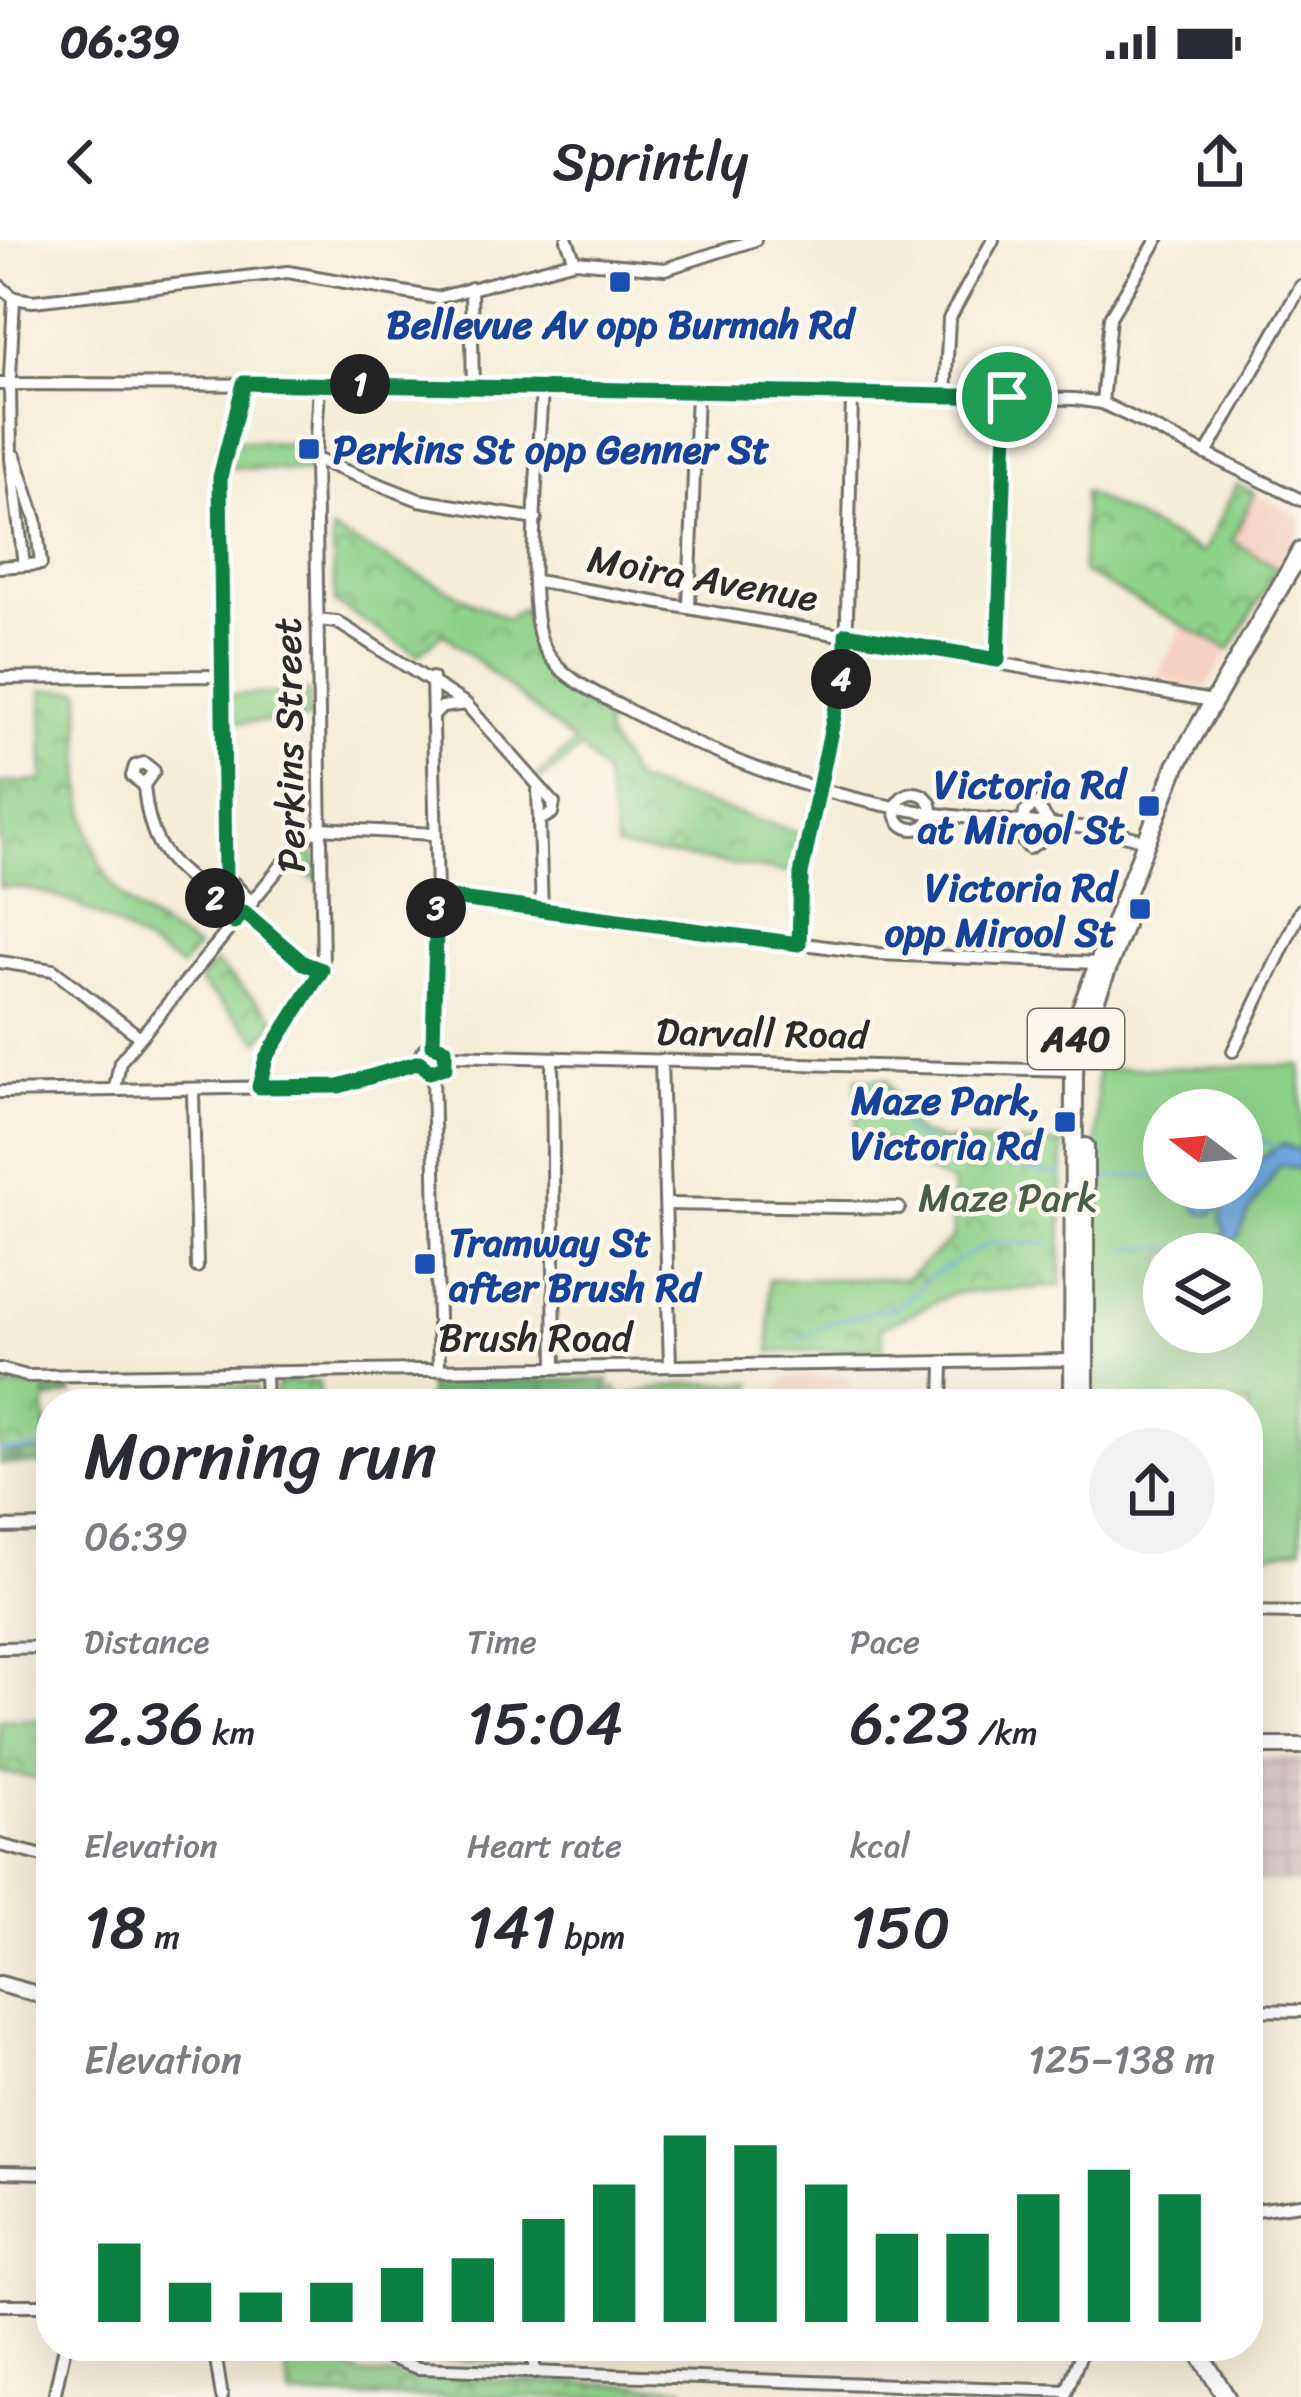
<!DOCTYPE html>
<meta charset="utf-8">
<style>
:root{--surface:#fff;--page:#f2f2f3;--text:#2b2b33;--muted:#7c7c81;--accent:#0b8043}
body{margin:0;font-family:Sriracha,sans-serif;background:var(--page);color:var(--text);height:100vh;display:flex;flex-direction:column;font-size:45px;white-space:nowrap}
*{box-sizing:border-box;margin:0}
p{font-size:39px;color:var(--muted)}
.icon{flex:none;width:66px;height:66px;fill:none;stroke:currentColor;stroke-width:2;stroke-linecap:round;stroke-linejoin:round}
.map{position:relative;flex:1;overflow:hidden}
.details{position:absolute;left:36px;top:1149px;width:1227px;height:972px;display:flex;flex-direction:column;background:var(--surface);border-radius:48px;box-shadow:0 12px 48px #0002}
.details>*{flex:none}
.needle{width:78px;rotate:286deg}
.controls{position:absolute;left:1143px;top:849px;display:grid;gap:24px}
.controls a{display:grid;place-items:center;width:120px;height:120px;border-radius:50%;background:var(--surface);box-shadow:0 12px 48px #0002;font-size:60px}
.pin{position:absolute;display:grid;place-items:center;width:102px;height:102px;color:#fff;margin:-51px;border:6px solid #fff;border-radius:50%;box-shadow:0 3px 12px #0007}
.km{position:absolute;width:60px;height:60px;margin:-30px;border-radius:50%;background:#222;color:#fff;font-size:33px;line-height:60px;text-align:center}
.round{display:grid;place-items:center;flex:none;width:126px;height:126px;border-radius:63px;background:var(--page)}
.overview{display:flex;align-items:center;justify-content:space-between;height:204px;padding:0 48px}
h1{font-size:66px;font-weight:600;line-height:90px}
.figures{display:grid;grid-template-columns:repeat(3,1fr);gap:18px;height:204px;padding:12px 48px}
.figures div{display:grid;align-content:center}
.figures b{font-size:60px;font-weight:600}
.figures small{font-size:33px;font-weight:400}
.figures p{font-size:33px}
.chart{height:336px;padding:24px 48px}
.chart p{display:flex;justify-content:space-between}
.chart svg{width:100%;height:216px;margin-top:12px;stroke:var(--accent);stroke-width:6}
.status{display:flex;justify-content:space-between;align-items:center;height:84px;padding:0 60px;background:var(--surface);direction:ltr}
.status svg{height:33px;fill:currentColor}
header{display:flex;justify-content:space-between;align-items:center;height:156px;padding:0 48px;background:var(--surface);font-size:54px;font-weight:600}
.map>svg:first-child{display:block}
</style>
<div class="status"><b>06:39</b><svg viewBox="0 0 49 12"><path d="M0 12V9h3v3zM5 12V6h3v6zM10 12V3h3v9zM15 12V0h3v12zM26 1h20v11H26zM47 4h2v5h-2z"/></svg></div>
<header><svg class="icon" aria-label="back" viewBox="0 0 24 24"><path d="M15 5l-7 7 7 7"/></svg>Sprintly<svg class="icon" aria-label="share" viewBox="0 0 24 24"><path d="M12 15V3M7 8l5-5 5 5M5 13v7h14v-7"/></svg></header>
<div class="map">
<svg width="1301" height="2157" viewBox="0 0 1301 2157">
<defs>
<pattern id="industrial-grid" width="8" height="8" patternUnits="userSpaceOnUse" patternTransform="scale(3)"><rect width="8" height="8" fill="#d1bfbd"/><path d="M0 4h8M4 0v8" fill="none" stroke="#b4a4a3"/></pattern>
<pattern id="forest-firs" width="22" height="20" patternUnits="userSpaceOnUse" patternTransform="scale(3)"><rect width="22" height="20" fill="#72b375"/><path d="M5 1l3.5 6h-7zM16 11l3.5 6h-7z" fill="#5e9260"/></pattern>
<pattern id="park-crowns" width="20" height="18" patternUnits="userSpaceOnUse" patternTransform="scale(3)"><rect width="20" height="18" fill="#8ed189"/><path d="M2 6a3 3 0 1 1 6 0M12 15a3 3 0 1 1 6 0" fill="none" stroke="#74aa70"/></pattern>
</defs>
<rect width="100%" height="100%" fill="#fbf7ec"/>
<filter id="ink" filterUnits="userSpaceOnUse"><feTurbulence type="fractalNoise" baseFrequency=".00833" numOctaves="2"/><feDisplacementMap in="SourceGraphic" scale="24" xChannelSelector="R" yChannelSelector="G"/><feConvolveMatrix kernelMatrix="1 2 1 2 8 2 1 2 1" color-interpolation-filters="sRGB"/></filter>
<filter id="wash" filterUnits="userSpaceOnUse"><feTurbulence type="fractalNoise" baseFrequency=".004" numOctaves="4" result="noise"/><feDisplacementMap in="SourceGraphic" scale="48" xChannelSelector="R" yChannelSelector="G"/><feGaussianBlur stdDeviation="2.7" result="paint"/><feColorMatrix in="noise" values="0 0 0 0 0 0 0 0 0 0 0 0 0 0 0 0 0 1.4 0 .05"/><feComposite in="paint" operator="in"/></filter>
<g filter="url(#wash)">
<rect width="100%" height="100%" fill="#f4edd7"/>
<!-- built -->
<g fill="#f5d2c2">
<path d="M1255,253L1301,276V290L1278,328L1231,301Z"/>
<path d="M1183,386L1230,410L1205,448L1155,439Z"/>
<path d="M849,1136V1164H766L787,1137Z"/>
</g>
<!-- industrial -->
<path fill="url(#industrial-grid)" d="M1248,1517L1301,1518V1643L1248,1642Z"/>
<!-- green -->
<g fill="#8ed189" stroke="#5c7e5a" stroke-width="3" fill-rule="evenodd">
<path d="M1301,825V1308L1248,1318V1164H1097V829ZM1164,870H1242V948H1164ZM1164,1014H1242V1092H1164Z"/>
<path d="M753,1143L748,1164H601L608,1149L616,1148L619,1156L685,1144Z"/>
</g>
<!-- forest -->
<g fill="url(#forest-firs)" stroke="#4e6f50" stroke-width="3">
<path d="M428,1140H609L604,1159L582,1157L565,1164H428Z"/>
<path d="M69,1145L72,1154L39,1162L35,1182L51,1184V1224H0V1152Z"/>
</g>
<!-- park -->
<g fill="url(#park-crowns)" stroke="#5c7e5a" stroke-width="3">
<path d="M227,200L309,205V232L225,227Z"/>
<path d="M1237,244L1255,253L1232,301L1278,328L1230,410L1082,332L1084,252L1203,313Z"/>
<path d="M332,291L507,379L523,368C535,427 554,437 605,465L606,495L635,542L809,596L801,634L617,608L604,534L581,509L542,539L537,536L575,503L443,393L418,415L335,363Z"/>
<path d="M42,450H81C82,519 72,608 127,662C146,680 175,694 197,708L181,727C127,693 65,645 0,647V543L43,541Z"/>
<path d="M309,452V479L229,483V455Z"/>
<path d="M313,607L319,640L286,627Z"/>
<path d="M215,723L277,779L260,801L199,742Z"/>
<path d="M857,838L886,839L916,892L941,900L1063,904L1061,1046L955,1053L881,1088L883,1108L770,1112L769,1040L907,1038L953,997V944L856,897Z"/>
<path d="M282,1142H319V1164H276V1148Z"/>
<path d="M212,1143L256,1148L257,1164H212Z"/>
<path d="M45,1146L46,1211L0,1212V1147Z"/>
<path d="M51,1479V1542L0,1532V1480Z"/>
<path d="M283,2106H318L360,2135L684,2147V2157H291Z"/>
<path d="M383,2106H522L520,2122L441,2120Z"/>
</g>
<!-- water -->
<g fill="#70a8df" stroke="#4e6a85" stroke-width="3">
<path d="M1282,904L1301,911V929L1280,925C1266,952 1246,969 1239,997L1214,1009L1226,992L1221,980L1224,965L1250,947L1256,922Z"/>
<path d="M1187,948L1214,952L1218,969L1209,975L1199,973Z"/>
</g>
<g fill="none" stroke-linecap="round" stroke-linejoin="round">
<!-- stream -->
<g stroke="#70a8df" stroke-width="3">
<path d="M875,848L910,894L945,914L1063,936"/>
<path d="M1242,891L1278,908"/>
<path d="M1104,938L1164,934"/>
<path d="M1129,1008L1217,1007"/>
<path d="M796,1101L828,1083L901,1065L932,1035L989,1003L1049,1004"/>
<path d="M0,1211L51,1209"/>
</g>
</g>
</g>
<g filter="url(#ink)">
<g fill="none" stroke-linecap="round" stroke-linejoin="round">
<defs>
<g id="minor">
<path d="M567,0L575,21"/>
<path d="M0,46L14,58L10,137"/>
<path d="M471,48L473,149"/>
<path d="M14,58L33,61L288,32L437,58L575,21L665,29L755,0"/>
<path d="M244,143L222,214L220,237L225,634L251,662"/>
<path d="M0,144L410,145L1075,159L1102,163L1301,260"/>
<path d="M10,145L11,219L24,325"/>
<path d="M542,150C539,205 524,361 543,405C558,438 598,454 628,470C724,522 821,557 929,573C1000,584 1076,579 1146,601"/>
<path d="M945,156L949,79L993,0"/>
<path d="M1102,163L1110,77L1157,0"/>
<path d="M1206,214L1301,46"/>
<path d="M315,219L419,260L536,279"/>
<path d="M0,327L41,324L36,280L15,216"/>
<path d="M536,341L1212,461"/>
<path d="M689,366L697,152"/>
<path d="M317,380L337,382L466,464L554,563L552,573L540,580"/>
<path d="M998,420L1007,157"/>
<path d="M0,438L222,436"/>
<path d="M432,438L437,655L433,805"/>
<path d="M432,477L442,467L466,464"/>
<path d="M144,545L132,536L135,526L144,523L154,531L144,545C151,632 189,625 234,683"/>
<path d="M538,550L542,672"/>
<circle cx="914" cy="571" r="18"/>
<path d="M1036,564L1048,581L1043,599L1029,608L1021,599L1025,572Z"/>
<path d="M437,655L879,714L1097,723"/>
<path d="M244,672L303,723L322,730"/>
<path d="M799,704L801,634L846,419L852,156"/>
<path d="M0,722L53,730L140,797"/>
<circle cx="434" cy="819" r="14"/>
<path d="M1233,811L1301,670"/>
<path d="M448,815L1074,831"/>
<path d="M552,819L555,1128"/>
<path d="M661,820L670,1126"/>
<path d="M433,833L439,1128"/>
<path d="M259,847L266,817L323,729L315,219L319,144"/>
<path d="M115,849L120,822L300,603L319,588L435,594"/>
<path d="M193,851L197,1027"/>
<path d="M0,852L339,846L420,822"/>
<path d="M668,964L899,968"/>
<path d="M0,1129L27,1136L1073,1120"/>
<path d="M265,1132L266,1164"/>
<path d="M942,1164L943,1122"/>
<path d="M0,1287L51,1286"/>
<path d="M1248,1372L1301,1373"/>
<path d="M0,1408L51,1407"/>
<path d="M0,1605L51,1618"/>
<path d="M1248,1770L1301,1771"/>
<path d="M0,1932L51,1933"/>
<path d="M1248,1971L1301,1964"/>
<path d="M0,2065H51"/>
<path d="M214,2106L222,2157"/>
<path d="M358,2106L418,2128L1067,2151"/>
<path d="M532,2106L535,2133"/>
<path d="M1066,2153L1084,2106"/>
<path d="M54,2157L65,2106"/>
</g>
<g id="major">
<path d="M1248,1506H1301"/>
<path d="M0,1744L51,1758"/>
</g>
<g id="highway">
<path d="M1086,815L1095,761L1124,685"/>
<path d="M1085,907V1164"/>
<path d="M1073,1164L1074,831L1081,768L1176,526L1301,311"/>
<path d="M1195,2106L1226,2157"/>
</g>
</defs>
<!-- minor casing -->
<use href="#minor" stroke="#716f67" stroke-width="16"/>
<!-- major casing -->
<use href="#major" stroke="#716f67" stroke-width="20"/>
<!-- highway casing -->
<use href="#highway" stroke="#716f67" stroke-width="22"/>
<!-- minor -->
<use href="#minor" stroke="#fff" stroke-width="10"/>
<!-- major -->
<use href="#major" stroke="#fff" stroke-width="14"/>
<!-- highway -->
<use href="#highway" stroke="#fff" stroke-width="16"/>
</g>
</g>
<g fill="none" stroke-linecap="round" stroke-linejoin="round" filter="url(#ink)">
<defs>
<path id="route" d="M244,143L1007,157L998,420L846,394V419L801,634L799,704L437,656L433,805L445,809V827L429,832L420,822L339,846L259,847L266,818L322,730L303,723L244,672L234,683L207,651L225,634L220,237Z"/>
</defs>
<!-- route casing -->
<use href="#route" stroke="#fff" stroke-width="24"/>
<!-- route -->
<use href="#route" stroke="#0b8043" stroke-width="15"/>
</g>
<!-- markers -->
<g fill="#1a4fb4" stroke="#fbf7ec" stroke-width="4.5">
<rect x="608" y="30" width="24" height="24" rx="6"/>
<rect x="297" y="197" width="24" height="24" rx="6"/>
<rect x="1137" y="554" width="24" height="24" rx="6"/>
<rect x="1128" y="657" width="24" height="24" rx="6"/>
<rect x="1053" y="870" width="24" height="24" rx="6"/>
<rect x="413" y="1012" width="24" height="24" rx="6"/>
</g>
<g text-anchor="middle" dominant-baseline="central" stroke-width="9" stroke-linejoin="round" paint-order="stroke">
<!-- shield labels -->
<rect fill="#fbf7ec" stroke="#696865" stroke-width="3" x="1028" y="769" width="96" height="60" rx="9"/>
<g font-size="36" font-weight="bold" fill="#2b2b2b">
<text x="1076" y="799">A40</text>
</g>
<!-- transit labels -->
<g font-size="39" font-weight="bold" fill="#164399" stroke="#fbf7ec" text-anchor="end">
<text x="620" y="84" text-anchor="middle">Bellevue Av opp Burmah Rd</text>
<text x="333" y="209" text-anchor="start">Perkins St opp Genner St</text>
<text x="1125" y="544">Victoria Rd<tspan x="1125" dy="45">at Mirool St</tspan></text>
<text x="1116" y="647">Victoria Rd<tspan x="1116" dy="45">opp Mirool St</tspan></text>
<text x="1041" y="860">Maze Park,<tspan x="1041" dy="45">Victoria Rd</tspan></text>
<text x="449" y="1002" text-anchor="start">Tramway St<tspan x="449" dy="45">after Brush Rd</tspan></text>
</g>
<!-- street labels -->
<g font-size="39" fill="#2b2b2b" stroke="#fbf7ec">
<text transform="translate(703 338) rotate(10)">Moira Avenue</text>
<text transform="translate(289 505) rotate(-91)">Perkins Street</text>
<text transform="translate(762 793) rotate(1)">Darvall Road</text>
<text x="535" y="1097">Brush Road</text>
</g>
<!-- park labels -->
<g font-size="39" fill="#495d47" stroke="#fbf7ec">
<text x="1008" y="957">Maze Park</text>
</g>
</g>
</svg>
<div class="controls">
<a><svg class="needle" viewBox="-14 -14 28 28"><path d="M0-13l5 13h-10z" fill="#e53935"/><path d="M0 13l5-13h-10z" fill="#7c7c81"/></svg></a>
<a><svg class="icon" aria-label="layers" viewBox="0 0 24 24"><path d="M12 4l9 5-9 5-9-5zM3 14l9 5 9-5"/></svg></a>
</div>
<div class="pin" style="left:1007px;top:157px;background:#1e9e55"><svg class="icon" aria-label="arrive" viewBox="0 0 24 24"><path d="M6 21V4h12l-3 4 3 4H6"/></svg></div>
<b class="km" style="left:360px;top:144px">1</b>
<b class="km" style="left:215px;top:658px">2</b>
<b class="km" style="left:436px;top:668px">3</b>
<b class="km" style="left:841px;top:439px">4</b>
<section class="details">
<div class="overview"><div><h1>Morning run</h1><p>06:39</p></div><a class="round"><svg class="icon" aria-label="share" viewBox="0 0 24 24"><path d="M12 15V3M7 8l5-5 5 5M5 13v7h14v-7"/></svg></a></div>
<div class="figures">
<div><p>Distance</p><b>2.36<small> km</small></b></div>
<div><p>Time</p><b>15:04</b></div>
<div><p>Pace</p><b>6:23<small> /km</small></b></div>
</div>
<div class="figures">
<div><p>Elevation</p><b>18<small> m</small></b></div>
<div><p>Heart rate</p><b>141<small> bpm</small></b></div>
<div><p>kcal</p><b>150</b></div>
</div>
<div class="chart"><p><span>Elevation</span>125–138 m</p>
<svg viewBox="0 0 160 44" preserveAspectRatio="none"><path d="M5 44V28M15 44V36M25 44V38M35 44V36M45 44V33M55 44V31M65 44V23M75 44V16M85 44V6M95 44V8M105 44V16M115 44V26M125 44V26M135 44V18M145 44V13M155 44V18"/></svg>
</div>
</section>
</div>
